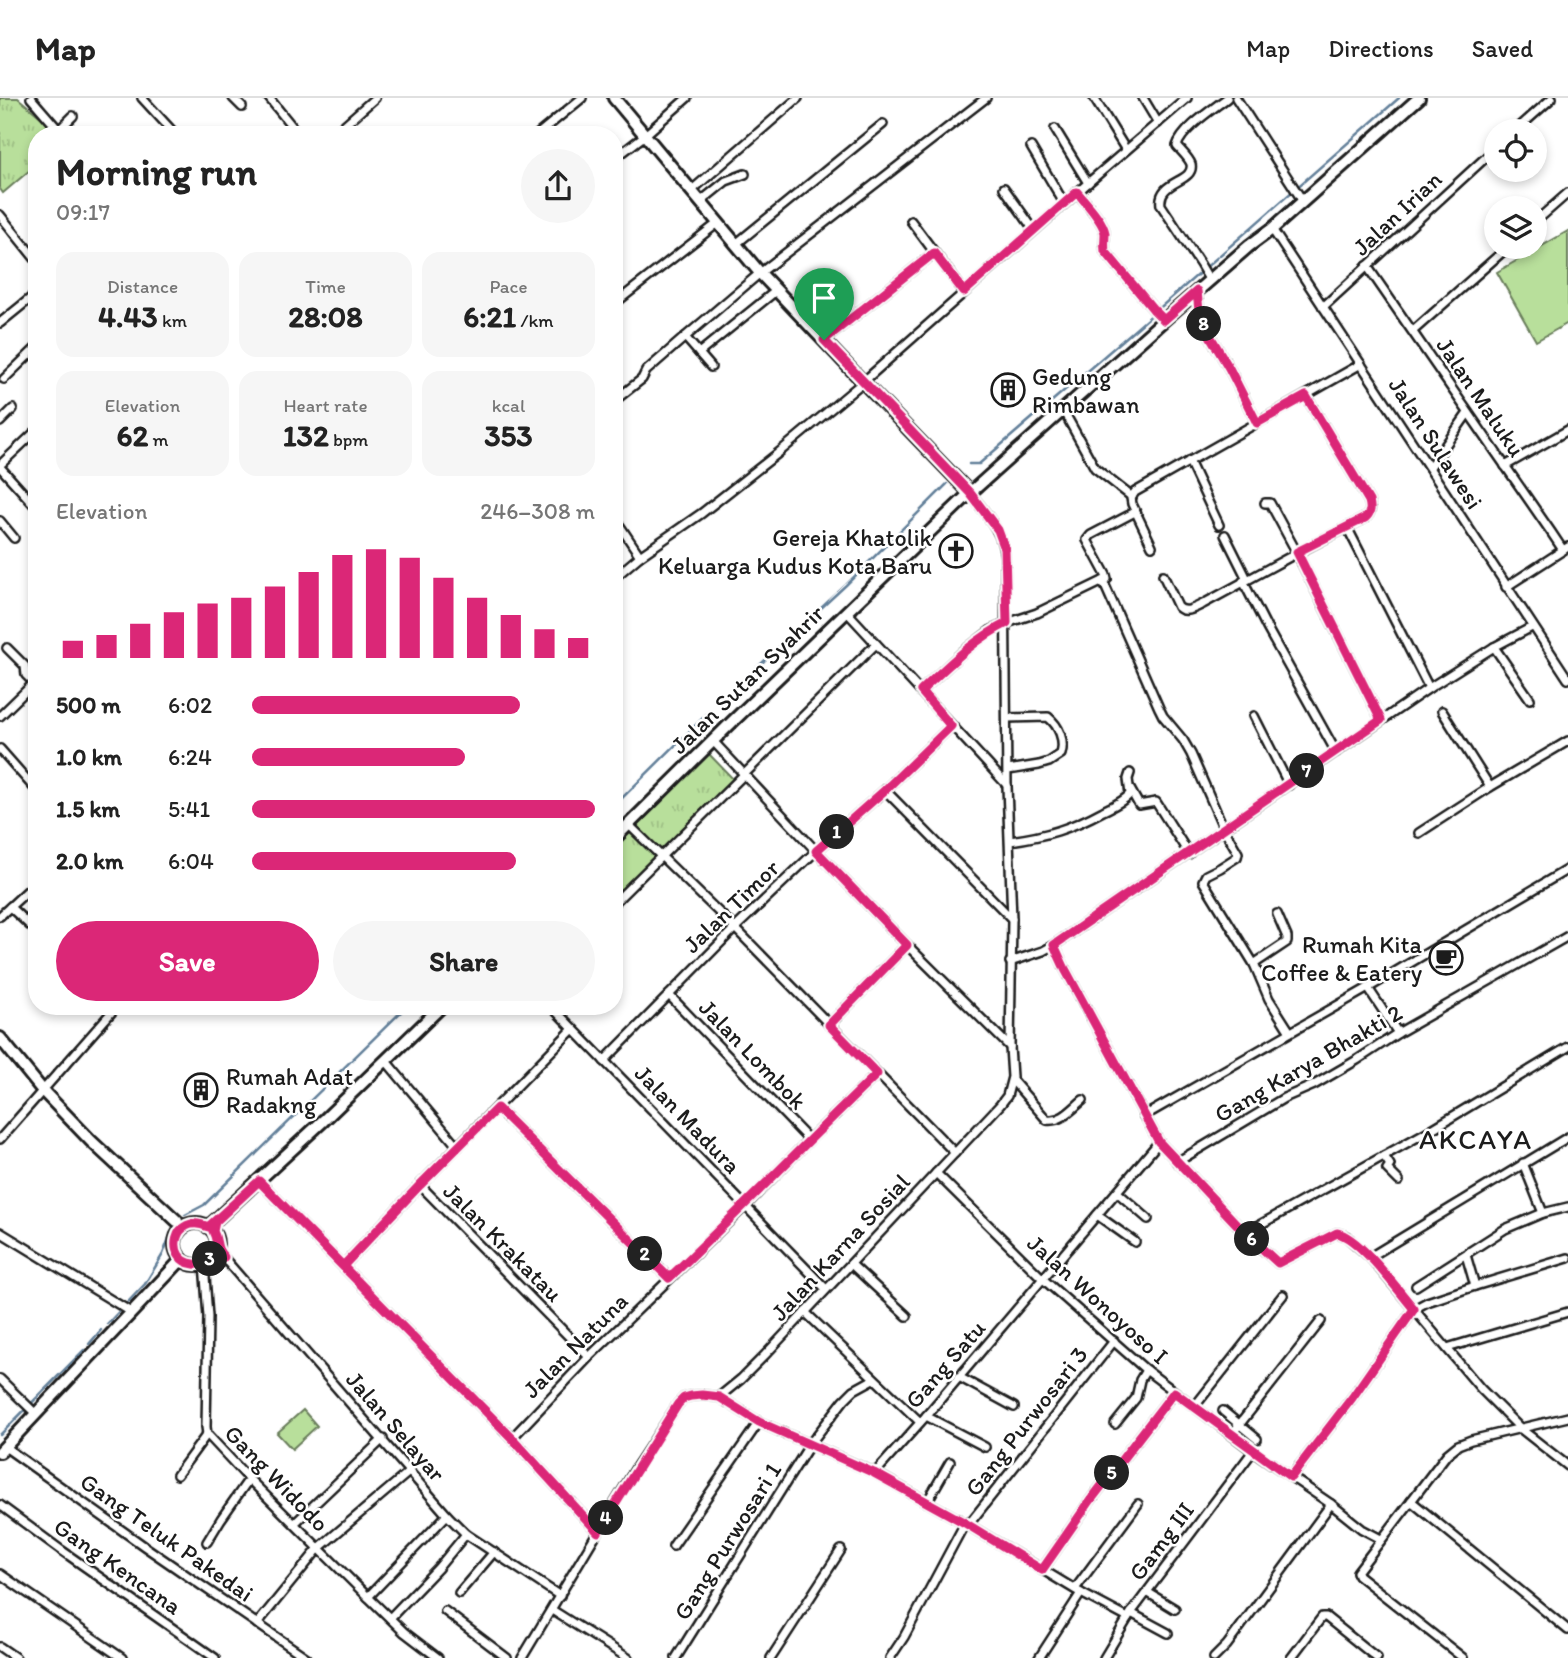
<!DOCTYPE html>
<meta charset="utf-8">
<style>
:root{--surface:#fff;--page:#f6f6f6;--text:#222;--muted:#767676;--line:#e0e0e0;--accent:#db2777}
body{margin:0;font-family:Itim,sans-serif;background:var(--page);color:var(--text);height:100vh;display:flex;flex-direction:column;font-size:26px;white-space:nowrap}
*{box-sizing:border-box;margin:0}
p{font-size:23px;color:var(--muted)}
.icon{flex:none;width:38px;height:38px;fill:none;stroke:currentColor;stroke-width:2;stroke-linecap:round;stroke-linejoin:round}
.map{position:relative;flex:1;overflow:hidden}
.details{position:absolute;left:28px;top:28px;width:595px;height:889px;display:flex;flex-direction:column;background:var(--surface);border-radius:28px;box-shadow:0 4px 10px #0003}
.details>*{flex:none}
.tools{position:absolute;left:1484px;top:21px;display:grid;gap:14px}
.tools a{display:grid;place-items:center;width:63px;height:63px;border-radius:50%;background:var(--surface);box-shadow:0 4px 10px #0003;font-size:35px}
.pin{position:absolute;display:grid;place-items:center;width:60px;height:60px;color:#fff;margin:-72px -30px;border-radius:50% 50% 50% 0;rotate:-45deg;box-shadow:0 0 7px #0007}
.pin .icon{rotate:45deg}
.km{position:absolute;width:35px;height:35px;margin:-18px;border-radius:50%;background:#222;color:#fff;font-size:19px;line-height:35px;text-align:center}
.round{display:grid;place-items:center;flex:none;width:74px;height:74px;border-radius:37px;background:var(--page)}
.headline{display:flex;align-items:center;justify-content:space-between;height:119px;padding:0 28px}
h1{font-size:38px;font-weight:800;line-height:52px}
.metrics{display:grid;grid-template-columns:repeat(3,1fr);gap:10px;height:119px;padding:7px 28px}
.metrics div{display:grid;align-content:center;border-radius:18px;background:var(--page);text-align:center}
.metrics b{font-size:30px;font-weight:800}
.metrics small{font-size:19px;font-weight:400}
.metrics p{font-size:19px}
.chart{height:196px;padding:14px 28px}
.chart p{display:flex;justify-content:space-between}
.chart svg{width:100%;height:126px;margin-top:7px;stroke:var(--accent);stroke-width:6}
.primary-button{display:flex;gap:14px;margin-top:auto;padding:14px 28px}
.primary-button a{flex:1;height:80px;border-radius:42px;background:var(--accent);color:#fff;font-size:28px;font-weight:800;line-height:80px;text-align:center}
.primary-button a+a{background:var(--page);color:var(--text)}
ul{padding:0 28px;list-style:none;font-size:23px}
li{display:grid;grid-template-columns:112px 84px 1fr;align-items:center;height:52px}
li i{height:18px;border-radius:9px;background:var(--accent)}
header{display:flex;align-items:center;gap:42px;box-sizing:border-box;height:98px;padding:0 35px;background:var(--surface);border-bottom:2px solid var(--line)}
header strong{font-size:33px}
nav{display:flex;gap:38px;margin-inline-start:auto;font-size:24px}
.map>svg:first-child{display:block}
</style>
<header>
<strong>Map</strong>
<nav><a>Map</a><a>Directions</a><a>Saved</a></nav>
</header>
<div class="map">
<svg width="1568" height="1560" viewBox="0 0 1568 1560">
<defs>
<pattern id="grass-tufts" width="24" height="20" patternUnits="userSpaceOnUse" patternTransform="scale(1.75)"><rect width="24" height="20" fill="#b8df9b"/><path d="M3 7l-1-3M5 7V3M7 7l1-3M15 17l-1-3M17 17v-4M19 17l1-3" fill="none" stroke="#9ebf85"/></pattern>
</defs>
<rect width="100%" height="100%" fill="#fff"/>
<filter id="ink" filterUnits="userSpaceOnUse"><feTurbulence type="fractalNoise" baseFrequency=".0143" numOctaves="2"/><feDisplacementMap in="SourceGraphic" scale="14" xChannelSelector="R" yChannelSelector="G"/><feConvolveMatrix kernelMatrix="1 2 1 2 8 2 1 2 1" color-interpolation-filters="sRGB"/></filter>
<g filter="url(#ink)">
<!-- grass -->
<g fill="url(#grass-tufts)" stroke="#6a7e5c" stroke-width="2">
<path d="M0,0H18L62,37H37V66L3,95L0,91Z"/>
<path d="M708,655L736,684L614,804V748Z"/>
</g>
<!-- pitch -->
<g fill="#b8df9b" stroke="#6a7e5c" stroke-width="2">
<path d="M1568,133V225L1536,243L1497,174Z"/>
<path d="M303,1312L317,1328L292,1351L277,1335Z"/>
</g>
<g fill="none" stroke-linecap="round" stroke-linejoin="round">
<!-- stream -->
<g stroke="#63809a" stroke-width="2.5">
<path d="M969,366H979L1138,229L1399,0"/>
<path d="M721,603L846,487L947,386"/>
<path d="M614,708L710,613"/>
<path d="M185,1117L204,1107L407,908"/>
<path d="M107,1226L145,1186L163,1156L171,1135"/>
<path d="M89,1246L101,1232"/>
<path d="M0,1337L84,1252"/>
</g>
<defs>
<g id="street">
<path d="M31,0L63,37"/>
<path d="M142,0L176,37"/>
<path d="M233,0L242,9"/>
<path d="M269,0L299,37"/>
<path d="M1094,0L1126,52"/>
<path d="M1143,0L1158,25"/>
<path d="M1236,0L1302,102"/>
<path d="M1055,31L1088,85"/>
<path d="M59,32L73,18"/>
<path d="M1515,33L1552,0"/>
<path d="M333,37L375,0"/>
<path d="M537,37L582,0"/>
<path d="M1031,49L1064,105"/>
<path d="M614,61L644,38L687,0"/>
<path d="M1004,90L1034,132"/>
<path d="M691,93L798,0"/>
<path d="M1077,94C1085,104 1103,122 1105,135C1105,141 1104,146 1105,153L1153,211L1164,222"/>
<path d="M700,104L726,83L745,76"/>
<path d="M0,117L37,163"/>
<path d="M911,123L964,194"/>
<path d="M1535,124L1568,95"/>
<path d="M1272,131L1568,581"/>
<path d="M736,146L883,26"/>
<path d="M1367,168L1551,434L1563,452"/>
<path d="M1210,183L1200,166L1161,107C1157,82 1195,85 1191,66C1189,60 1181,53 1177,48C1182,31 1213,11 1227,0"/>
<path d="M1197,193L1199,213L1206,231L1229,270L1257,325"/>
<path d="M614,206L718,125"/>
<path d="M1323,209L1496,50"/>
<path d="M0,225L37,195"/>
<path d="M1413,233L1508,149"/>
<path d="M685,239L711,269"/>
<path d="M824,242L934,155"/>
<path d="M699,255L777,192"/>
<path d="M4,281L37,249"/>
<path d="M614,303L642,281L646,273L685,239L760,175L986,0"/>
<path d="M1063,312L1095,370L1132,399"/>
<path d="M0,324L13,311"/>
<path d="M1189,363L1219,427"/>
<path d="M0,367L37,332"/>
<path d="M1505,368L1568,332"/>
<path d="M0,369L37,410"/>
<path d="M1430,369L1468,315"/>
<path d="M1265,405H1270L1297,455L1381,622"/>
<path d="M1135,414L1091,437L1087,442L1106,477L1107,481L1103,483L1159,610L1163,618L1183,642L1191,656L1224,731L1238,755L1237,759L1220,770L1206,777L1203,783L1254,866"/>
<path d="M614,419L640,458"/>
<path d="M0,423L14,440"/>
<path d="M1347,429L1429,590"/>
<path d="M1225,437L1247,481"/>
<path d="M1152,448L1132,406L1131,400L1135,394L1361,266"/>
<path d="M1163,477L1178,509C1185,516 1195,510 1203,506L1297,455L1365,420C1371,415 1371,410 1369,403L1306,298"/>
<path d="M614,480L640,458L702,415L777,356L863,284L1088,85L1187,0"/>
<path d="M1243,483L1267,530L1336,654"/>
<path d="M1506,489L1568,449"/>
<path d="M846,513L1007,687"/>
<path d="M1494,549L1530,601"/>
<path d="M7,550L25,568L26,577L34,585"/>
<path d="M921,593L964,553L990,533L1007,525L1037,515L1103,483"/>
<path d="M1442,613L1490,689"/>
<path d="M0,618L37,582"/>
<path d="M1254,618L1289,687"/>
<path d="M1007,620L1048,619C1059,628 1065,642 1061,656L1049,664L1039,667L1008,672"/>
<path d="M713,643L816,753L907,847L1010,949"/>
<path d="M0,651L37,693"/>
<path d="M1130,691L1139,707L1156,704L1189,756"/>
<path d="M885,692L1012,821"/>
<path d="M629,727L735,830L955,1055"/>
<path d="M1419,735L1490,689L1568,643"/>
<path d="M1010,743C1046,738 1070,731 1103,713C1113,708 1123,704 1130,696L1128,681L1130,675"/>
<path d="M614,805L876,546"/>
<path d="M10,809L37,834"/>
<path d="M1277,816L1287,839V844L1254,866L1269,901L1290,934"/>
<path d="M0,818L37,784"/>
<path d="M1054,847L1065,871L1159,1044L1245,1135L1278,1165L1337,1135L1346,1138L1370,1159L1481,1291L1521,1331L1568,1368"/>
<path d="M1010,864L1043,853L1054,847L1429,590L1494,549L1532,529"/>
<path d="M1368,890L1398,935"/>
<path d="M669,897L809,1042"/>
<path d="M551,908L826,1191"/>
<path d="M829,927L907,847"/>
<path d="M386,963L458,1049"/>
<path d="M604,963L735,830L816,753L885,692L951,628"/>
<path d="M1012,982L1047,1022C1062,1024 1072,1011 1083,1002"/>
<path d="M497,1010L669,1180"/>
<path d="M1144,1018L1368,890L1568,771"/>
<path d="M0,1041L117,908"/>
<path d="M1384,1058L1390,1067L1387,1071L1399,1083"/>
<path d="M1177,1064L1284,1000L1314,987L1357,962L1398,935L1568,838"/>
<path d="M1523,1065L1543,1115"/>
<path d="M936,1075L1043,1181L1146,1272L1253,1353L1331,1406L1362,1431L1381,1441"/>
<path d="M259,1083L512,1340L598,1434"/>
<path d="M420,1087L589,1259"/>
<path d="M1117,1094L1148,1121"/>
<path d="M1097,1117L1135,1144"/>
<path d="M0,1134L131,1214"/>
<path d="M1245,1135L1432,1031L1568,949"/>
<path d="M216,1151L447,1417L466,1436L560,1498"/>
<path d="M1466,1157L1475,1188"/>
<path d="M1370,1159L1568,1039"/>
<path d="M204,1165L208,1219L206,1329L207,1336L249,1381L368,1499L404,1534L438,1560"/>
<path d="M851,1166L907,1218"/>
<path d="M343,1168L420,1087L573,931"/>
<path d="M1416,1188L1505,1131L1543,1115L1568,1109"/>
<path d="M805,1214L920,1324"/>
<path d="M1447,1250L1568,1214"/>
<path d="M959,1279L1014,1309"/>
<path d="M0,1281L36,1316"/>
<path d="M719,1299L741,1281L765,1257L1000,1007L1007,998L1012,979L1010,949L1012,821L1007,688L1005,459C1003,433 985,415 970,395"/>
<path d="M1195,1308L1283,1197"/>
<path d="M1223,1313L1257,1341"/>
<path d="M926,1318L985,1349"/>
<path d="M1115,1326L1136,1300L1140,1282L1146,1272"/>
<path d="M1232,1336L1321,1223"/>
<path d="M512,1340L589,1259L745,1108L809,1042L877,976"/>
<path d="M5,1349L144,1448L307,1560"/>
<path d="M875,1375L926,1318L1159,1044"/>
<path d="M177,1377L207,1336"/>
<path d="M1291,1379L1352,1300L1414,1211L1427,1204L1475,1188L1568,1160"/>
<path d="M1411,1403L1568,1532"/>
<path d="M927,1404L950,1364"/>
<path d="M0,1407L61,1452L215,1560"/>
<path d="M295,1425L383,1341"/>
<path d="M969,1426L1114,1243"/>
<path d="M207,1444L221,1421L249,1381"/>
<path d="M673,1448L759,1324"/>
<path d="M1042,1472L1090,1403L1174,1294"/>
<path d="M0,1476L122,1560"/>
<path d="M1075,1491L1138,1406"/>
<path d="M1147,1494L1175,1511"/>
<path d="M459,1495L494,1454"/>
<path d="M368,1499L447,1417"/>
<path d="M552,1512L628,1560"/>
<path d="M445,1513L507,1560"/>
<path d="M1131,1515L1168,1535"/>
<path d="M390,1520L438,1470L466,1436"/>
<path d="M257,1526L319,1450L410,1373"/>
<path d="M0,1549L16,1560"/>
<path d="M522,1560L637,1368L678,1306L684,1300L691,1298L702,1297L719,1299L759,1324L875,1375L965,1425L1081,1495L1128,1520"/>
<path d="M676,1560L810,1346L844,1302L854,1292L874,1281"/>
<path d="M771,1560L841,1452"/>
<path d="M890,1560L904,1539L965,1425"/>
<path d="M1039,1560L1081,1495"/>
<path d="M1104,1560L1131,1515L1253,1353"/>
<path d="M1214,1560L1227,1547L1331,1406"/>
<path d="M1291,1560L1322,1519H1326L1377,1560"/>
<path d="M1463,1560L1358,1477L1357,1474L1447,1356L1458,1347L1471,1342L1568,1319"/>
</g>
<g id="secondary">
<path d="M614,0L760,175L863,284L970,395"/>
<path d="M614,741L732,624L970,395L1164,222L1249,148L1272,131L1419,0"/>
<path d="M0,940L43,993L91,1043L177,1123"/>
<circle cx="196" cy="1146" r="21"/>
<path d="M208,1129L324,1022L442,908"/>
<path d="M0,1354L182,1161"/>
</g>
</defs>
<!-- street casing -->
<use href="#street" stroke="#1c1c1c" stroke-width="12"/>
<!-- secondary casing -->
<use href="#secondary" stroke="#1c1c1c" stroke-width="16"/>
<!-- street -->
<use href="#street" stroke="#fff" stroke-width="7"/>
<!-- secondary -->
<use href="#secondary" stroke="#fff" stroke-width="10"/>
</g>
</g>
<g fill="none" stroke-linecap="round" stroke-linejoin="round" filter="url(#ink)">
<defs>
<path id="route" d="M824,242L970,395L998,432L1005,451L1007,525C973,542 948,568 921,593L951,628L885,692L816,753L907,847L829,927L877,976C807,1043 740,1113 669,1180L497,1010L420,1087L343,1168L259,1083L215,1124L213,1133C219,1145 214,1149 224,1159L214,1157C209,1163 203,1167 194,1166C164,1163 173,1113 208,1129L259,1083L512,1340L598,1434L678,1306L684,1300L691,1298L702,1297L719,1299L759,1324L874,1375L965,1425L1042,1472L1090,1403L1174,1294L1291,1379L1352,1300L1414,1211C1398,1192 1359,1139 1337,1135L1278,1165L1245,1135L1159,1044L1065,871L1054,847L1381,622L1297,454L1365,420C1371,415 1371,410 1369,403L1306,298L1257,325L1229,270L1206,231L1199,213L1197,193L1164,222L1153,211L1105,153C1104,146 1105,141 1105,135C1103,122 1085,104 1077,94L964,194L934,155L824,242"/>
</defs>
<!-- route casing -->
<use href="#route" stroke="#fff" stroke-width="14"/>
<!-- route -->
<use href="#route" stroke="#db2777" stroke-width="9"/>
</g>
<!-- icons -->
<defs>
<symbol id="building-ring" viewBox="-11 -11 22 22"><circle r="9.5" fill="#fff" stroke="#1c1c1c" stroke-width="1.5"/><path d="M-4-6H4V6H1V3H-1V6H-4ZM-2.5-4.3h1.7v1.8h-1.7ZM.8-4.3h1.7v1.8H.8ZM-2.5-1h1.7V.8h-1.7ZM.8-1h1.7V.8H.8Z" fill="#1c1c1c"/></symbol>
<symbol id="church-ring" viewBox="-11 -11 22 22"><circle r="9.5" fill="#fff" stroke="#1c1c1c" stroke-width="1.5"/><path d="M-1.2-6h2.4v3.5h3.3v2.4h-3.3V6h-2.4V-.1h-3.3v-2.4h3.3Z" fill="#1c1c1c"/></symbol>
<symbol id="cafe-ring" viewBox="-11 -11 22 22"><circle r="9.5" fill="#fff" stroke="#1c1c1c" stroke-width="1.5"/><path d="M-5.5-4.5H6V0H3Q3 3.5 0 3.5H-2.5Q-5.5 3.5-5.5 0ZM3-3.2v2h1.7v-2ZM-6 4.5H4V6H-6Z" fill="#1c1c1c"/></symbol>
</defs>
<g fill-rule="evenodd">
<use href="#building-ring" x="989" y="273" width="38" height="38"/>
<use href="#church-ring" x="937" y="434" width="38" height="38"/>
<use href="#cafe-ring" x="1427" y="841" width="38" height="38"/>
<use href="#building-ring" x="182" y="973" width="38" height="38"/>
</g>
<g text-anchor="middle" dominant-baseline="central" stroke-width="5" stroke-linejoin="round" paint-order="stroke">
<!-- street labels -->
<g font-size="24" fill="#1c1c1c" stroke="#fff">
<text transform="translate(1397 115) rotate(-43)">Jalan Irian</text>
<text transform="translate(1481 299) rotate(56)">Jalan Maluku</text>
<text transform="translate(1436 345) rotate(57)">Jalan Sulawesi</text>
<text transform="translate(747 581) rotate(-44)">Jalan Sutan Syahrir</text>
<text transform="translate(731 808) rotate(-44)">Jalan Timor</text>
<text transform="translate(753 956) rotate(46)">Jalan Lombok</text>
<text transform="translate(1308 965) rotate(-30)">Gang Karya Bhakti 2</text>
<text transform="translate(688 1021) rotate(46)">Jalan Madura</text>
<text transform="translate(503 1144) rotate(45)">Jalan Krakatau</text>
<text transform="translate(840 1149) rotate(-47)">Jalan Karna Sosial</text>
<text transform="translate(1098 1201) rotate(42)">Jalan Wonoyoso I</text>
<text transform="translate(575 1247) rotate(-45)">Jalan Natuna</text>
<text transform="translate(945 1266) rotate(-49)">Gang Satu</text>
<text transform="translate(1026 1323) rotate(-52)">Gang Purwosari 3</text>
<text transform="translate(396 1328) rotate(49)">Jalan Selayar</text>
<text transform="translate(277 1380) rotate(46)">Gang Widodo</text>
<text transform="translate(167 1439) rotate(35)">Gang Teluk Pakedai</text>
<text transform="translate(727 1443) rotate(-58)">Gang Purwosari 1</text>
<text transform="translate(1161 1443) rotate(-53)">Gamg III</text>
<text transform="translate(118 1468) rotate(35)">Gang Kencana</text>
</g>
<!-- poi labels -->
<g font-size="24" fill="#1c1c1c" stroke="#fff" text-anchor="start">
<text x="1032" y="278">Gedung<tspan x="1032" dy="28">Rimbawan</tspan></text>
<text x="932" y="439" text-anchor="end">Gereja Khatolik<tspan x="932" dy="28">Keluarga Kudus Kota Baru</tspan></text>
<text x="1422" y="846" text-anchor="end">Rumah Kita<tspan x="1422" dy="28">Coffee &amp; Eatery</tspan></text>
<text x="226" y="978">Rumah Adat<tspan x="226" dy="28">Radakng</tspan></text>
</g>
<!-- quarter labels -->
<g font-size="28" letter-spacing="2" fill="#1c1c1c" stroke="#fff">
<text x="1476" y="1041">AKCAYA</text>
</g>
</g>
</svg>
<div class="tools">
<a><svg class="icon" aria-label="locate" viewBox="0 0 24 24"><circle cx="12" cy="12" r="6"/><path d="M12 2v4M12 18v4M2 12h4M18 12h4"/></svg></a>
<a><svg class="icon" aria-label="layers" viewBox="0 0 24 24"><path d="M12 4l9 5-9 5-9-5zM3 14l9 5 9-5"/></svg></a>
</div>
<div class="pin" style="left:824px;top:242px;background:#1e9e55"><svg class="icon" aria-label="arrive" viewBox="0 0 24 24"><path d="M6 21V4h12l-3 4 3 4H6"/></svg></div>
<b class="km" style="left:837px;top:734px">1</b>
<b class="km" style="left:645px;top:1156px">2</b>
<b class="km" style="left:210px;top:1161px">3</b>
<b class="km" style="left:606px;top:1420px">4</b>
<b class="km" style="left:1112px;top:1375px">5</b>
<b class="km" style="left:1252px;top:1141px">6</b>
<b class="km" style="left:1307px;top:673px">7</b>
<b class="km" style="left:1204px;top:226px">8</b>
<section class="details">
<div class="headline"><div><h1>Morning run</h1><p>09:17</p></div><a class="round"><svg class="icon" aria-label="share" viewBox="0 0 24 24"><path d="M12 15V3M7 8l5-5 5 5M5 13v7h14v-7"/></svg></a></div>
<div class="metrics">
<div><p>Distance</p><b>4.43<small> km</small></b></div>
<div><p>Time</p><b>28:08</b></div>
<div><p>Pace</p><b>6:21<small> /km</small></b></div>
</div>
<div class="metrics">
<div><p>Elevation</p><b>62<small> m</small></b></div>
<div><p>Heart rate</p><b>132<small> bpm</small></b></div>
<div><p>kcal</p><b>353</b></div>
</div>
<div class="chart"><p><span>Elevation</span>246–308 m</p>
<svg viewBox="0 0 160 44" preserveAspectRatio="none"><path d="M5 44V38M15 44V36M25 44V32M35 44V28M45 44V25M55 44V23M65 44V19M75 44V14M85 44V8M95 44V6M105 44V9M115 44V16M125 44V23M135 44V29M145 44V34M155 44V37"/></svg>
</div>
<ul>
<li><b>500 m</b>6:02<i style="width:78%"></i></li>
<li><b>1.0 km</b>6:24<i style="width:62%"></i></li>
<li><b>1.5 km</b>5:41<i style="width:100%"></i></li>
<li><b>2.0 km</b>6:04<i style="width:77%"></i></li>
</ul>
<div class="primary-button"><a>Save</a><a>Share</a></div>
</section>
</div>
